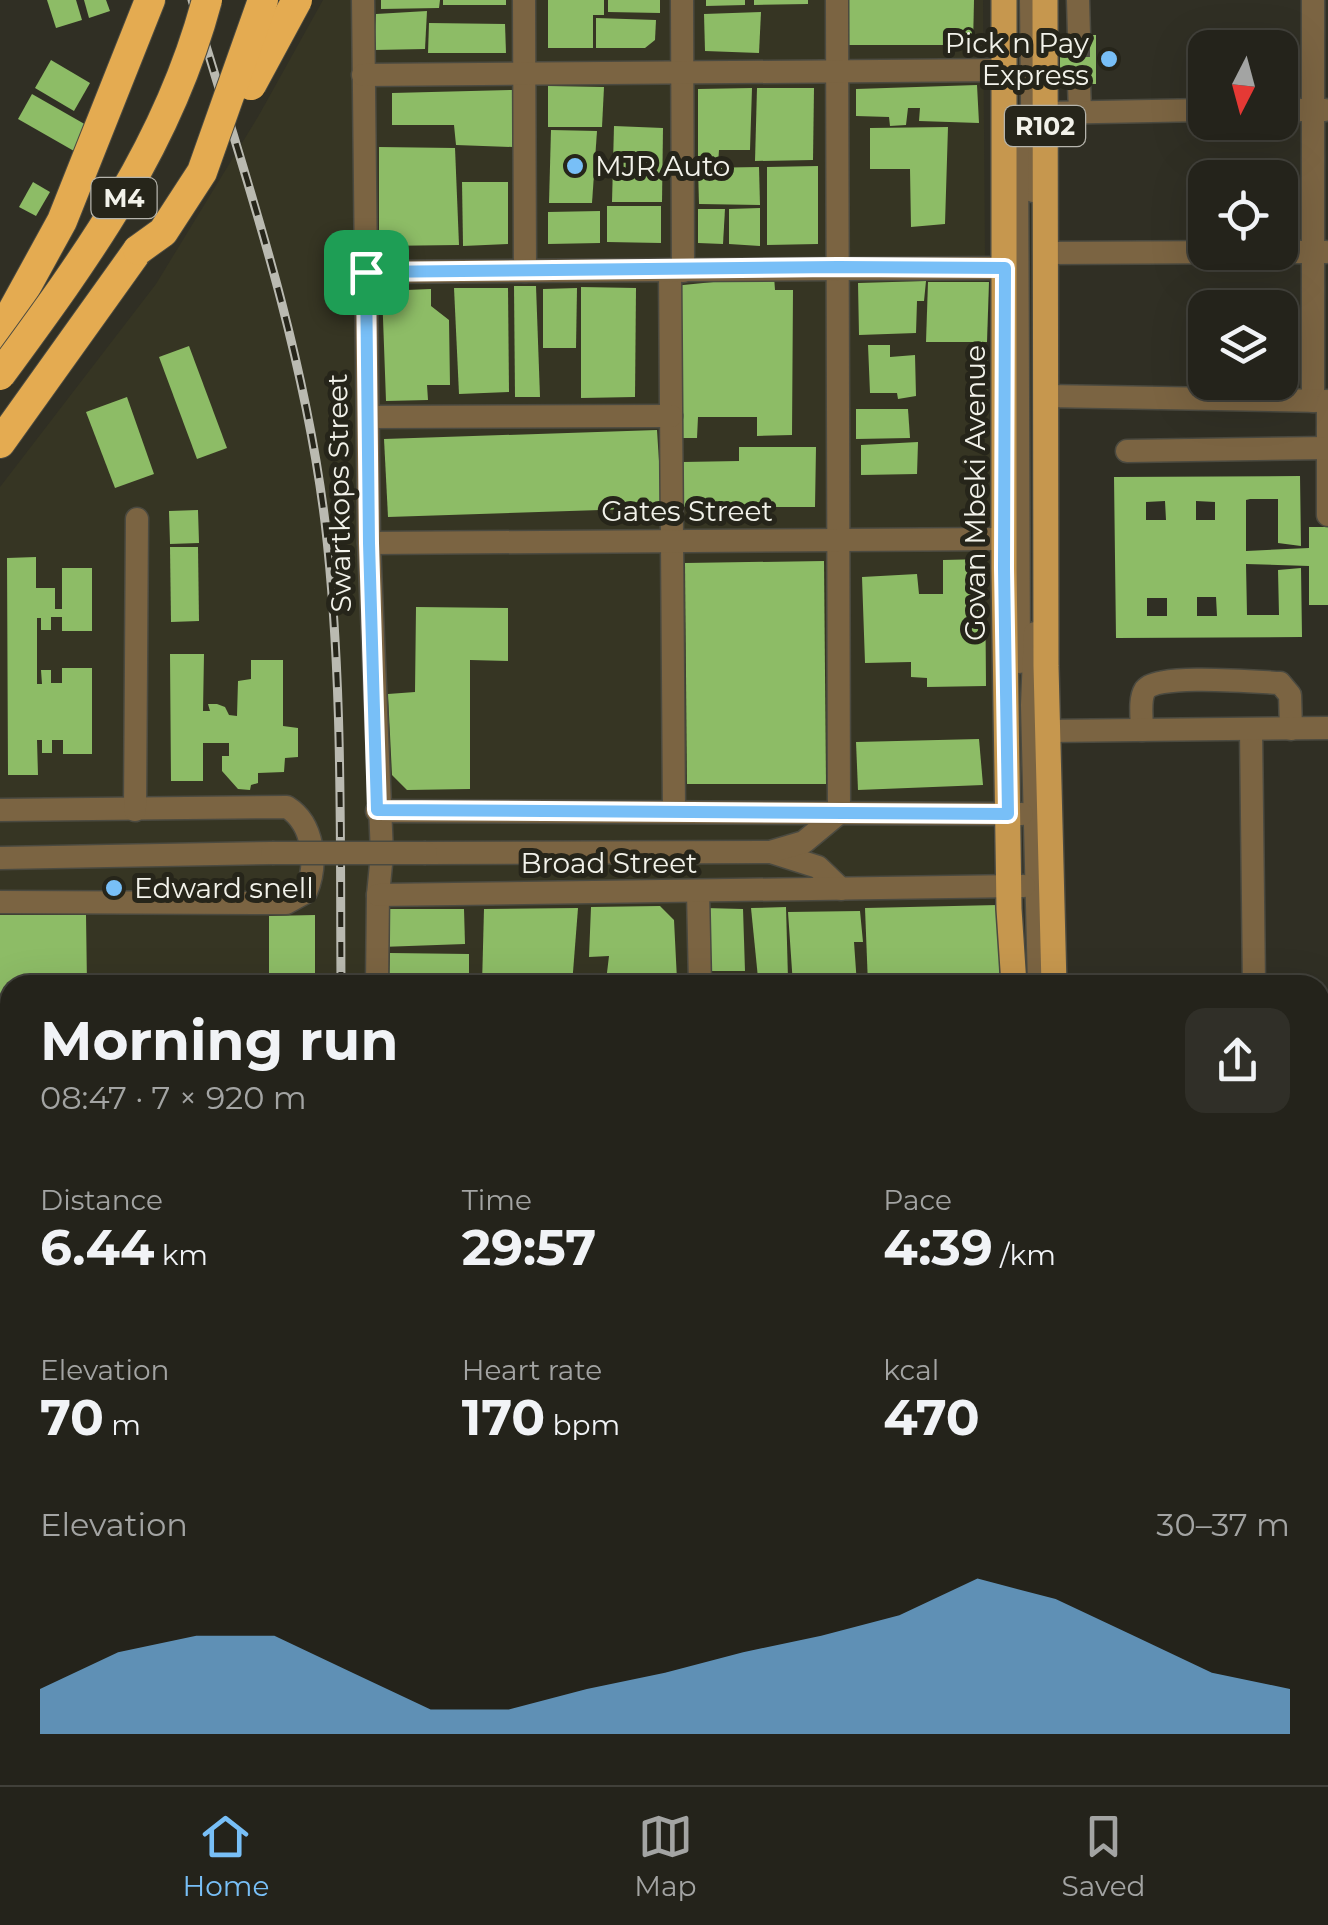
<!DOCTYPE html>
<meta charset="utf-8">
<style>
:root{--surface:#24231b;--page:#302f28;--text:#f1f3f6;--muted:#a3a4a3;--line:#41403a;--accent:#78bff7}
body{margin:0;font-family:Montserrat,sans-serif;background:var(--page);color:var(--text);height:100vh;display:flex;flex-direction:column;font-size:38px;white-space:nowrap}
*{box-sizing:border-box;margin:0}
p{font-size:32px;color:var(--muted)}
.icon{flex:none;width:55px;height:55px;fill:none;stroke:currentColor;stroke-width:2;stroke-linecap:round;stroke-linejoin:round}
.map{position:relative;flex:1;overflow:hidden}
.side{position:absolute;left:0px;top:975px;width:1330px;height:810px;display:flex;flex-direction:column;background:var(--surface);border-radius:30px 30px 0 0;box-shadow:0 10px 40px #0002,0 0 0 2px var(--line)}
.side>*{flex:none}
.needle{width:65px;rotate:186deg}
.buttons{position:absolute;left:1188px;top:30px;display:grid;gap:20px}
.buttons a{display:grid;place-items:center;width:110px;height:110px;border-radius:20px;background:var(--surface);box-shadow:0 10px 40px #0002,0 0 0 2px var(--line);font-size:50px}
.pin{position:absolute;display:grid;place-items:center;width:85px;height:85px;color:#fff;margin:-42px;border-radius:20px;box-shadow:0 5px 15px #0006}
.round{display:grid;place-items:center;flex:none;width:105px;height:105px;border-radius:20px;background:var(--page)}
.overview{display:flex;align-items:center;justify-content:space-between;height:170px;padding:0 40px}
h1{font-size:55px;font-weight:700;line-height:75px}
.stats{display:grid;grid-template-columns:repeat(3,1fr);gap:15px;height:170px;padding:10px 40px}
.stats div{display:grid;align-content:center}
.stats b{font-size:50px;font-weight:700}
.stats small{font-size:28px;font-weight:400}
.stats p{font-size:28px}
.chart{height:280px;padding:20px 40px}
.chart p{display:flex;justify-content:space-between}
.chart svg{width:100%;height:180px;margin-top:10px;fill:var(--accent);opacity:.7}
.dock{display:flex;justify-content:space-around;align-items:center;height:140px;border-top:2px solid var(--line);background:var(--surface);font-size:28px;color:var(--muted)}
.dock a{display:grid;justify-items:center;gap:5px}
.dock .current{color:var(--accent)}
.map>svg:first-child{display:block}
</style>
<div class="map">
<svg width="1328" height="1785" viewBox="0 0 1328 1785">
<rect width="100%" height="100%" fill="#302f24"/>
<!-- built -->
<path fill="#363523" d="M323,0H983L985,258L993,546L994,985H10V1775H1004V1785H0V487L156,284L259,115Z"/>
<!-- building -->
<g fill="#8dbc66" fill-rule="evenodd">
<path d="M47,0H76L82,20L56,28Z"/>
<path d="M84,0H106L110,11L89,18Z"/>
<path d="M381,0H440L439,8L381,9Z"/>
<rect x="443" y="0" width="63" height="5"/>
<path d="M548,0H604V15H593V48H548Z"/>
<path d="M608,0H660V13L608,12Z"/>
<path d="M706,0H745V5L706,6Z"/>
<path d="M754,0H808V4L754,5Z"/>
<path d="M849,0H974L973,45H849Z"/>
<path d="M427,11L425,49L374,50L376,14Z"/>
<path d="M761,12L759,53L705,51L704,14Z"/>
<path d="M596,18L656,20L655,40L645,48H596Z"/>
<path d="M429,23L505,24L506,53H428Z"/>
<rect x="1060" y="35" width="36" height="49"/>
<path d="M51,60L90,83L74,111L35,88Z"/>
<path d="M977,85L979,123L919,121L920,108H908L906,125L890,126L889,117L856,116V89Z"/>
<path d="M548,86L604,87L602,127H548Z"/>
<path d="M752,88L750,150H719L718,164L698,163V89Z"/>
<path d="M757,88H814L813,160L755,161Z"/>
<path d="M512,90L513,147L456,145L454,125H392V93Z"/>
<path d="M32,94L88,126L74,151L18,119Z"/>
<path d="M614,126L663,128L662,202H612Z"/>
<path d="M948,127L945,224L911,227L910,169H870V128Z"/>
<path d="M551,130L597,131L592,203H549Z"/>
<path d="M379,147L455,148L459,245L379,246Z"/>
<path d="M818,166V244L767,245V167Z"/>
<path d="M759,167L760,205L699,204L698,168Z"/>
<path d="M33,182L50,192L36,216L19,207Z"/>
<path d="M462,182H508V244L463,246Z"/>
<path d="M607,206H661V243L607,242Z"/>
<path d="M760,208V246L729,244V209Z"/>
<path d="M698,209H725L723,244L698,243Z"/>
<path d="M600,211V243L548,244V212Z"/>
<path d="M774,276L775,290H793L792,435L757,436V417H698L697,438H678L673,286Z"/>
<path d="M926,281L924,301H917L916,333L859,335L858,283Z"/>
<path d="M928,282H989L987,342H926Z"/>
<path d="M514,286H536L540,397H515Z"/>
<path d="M581,287L636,288L635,397L581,398Z"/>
<path d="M454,288H508L509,392L459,394Z"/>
<path d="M577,288L576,348H543V289Z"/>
<path d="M431,289V306L449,320L450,385H427L428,400L386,401L382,291Z"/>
<path d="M868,345H890V357L915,355L916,396L898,399L897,393H870Z"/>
<path d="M969,345L988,346L987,405L969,404Z"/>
<path d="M189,346L227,448L197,459L159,357Z"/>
<path d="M127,397L154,474L115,488L86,412Z"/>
<path d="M856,409H908L910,438L856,439Z"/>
<path d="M657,430L662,508L388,517L384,439Z"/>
<path d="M918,442L917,474L861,475V445Z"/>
<path d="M739,447H816L815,507H684L683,462L739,461Z"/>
<path d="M1300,476L1301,546L1278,543V499H1250L1246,500V551L1309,548V527H1328V605H1309V566L1246,564L1247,615H1279L1278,570L1301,568L1302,637L1116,638L1114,477ZM1165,501L1166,520H1146V502ZM1196,501L1215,502V520H1196ZM1197,597H1216L1217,616H1197ZM1147,598H1167V616H1147Z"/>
<path d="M198,510L199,543L170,544L169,511Z"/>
<path d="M170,547H198L199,621L171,622Z"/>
<path d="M36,557V588H55V609H62V568H92V631H62V617H51V630H41V618H37V684H42L41,670H51V683H62V668H92V754H63V740H52V753H42V740H37L38,775H8L7,558Z"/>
<path d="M985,559L986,686L927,687V678L911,677V662L865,663L862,577L917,574L919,594H943V560Z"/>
<path d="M824,561L826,784H687L685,563Z"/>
<path d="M416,607L508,608V661L470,660V789L407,790L392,775L388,694L415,692Z"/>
<path d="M170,654H204L203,711H210L208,704H217L225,707L229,715L237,716L238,681L251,679V660H283V726L298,728V757L285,758L284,772L258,773V783L251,785L250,790L238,789L222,771V756H229V743H203V781H171Z"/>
<path d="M979,739L983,785L858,790L856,742Z"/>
<path d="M998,905L1000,985H868L865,908Z"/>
<path d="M660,906L674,920L677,980L606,981L609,956L589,957L591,907Z"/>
<path d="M786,907L788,979L758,978L751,908Z"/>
<path d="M578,908L572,985H482L484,909Z"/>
<path d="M705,908L743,909L745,971H707Z"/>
<path d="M382,909H464L465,944L381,947Z"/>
<path d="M860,911L863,942H854L857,985H793L788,912Z"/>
<path d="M0,915H86L87,985H10V1020H0Z"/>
<path d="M315,915V985H269V916Z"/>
<path d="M390,953L469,954V985H389Z"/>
<path d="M710,979L770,982V985H710Z"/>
<path d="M0,1045H10V1133L0,1134Z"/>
<rect x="0" y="1168" width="10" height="40"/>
<rect x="0" y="1214" width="10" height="141"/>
<path d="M394,1775H569V1785H393Z"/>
<rect x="620" y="1775" width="35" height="10"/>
<rect x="678" y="1775" width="303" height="10"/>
</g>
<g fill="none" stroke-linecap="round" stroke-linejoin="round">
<!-- minor-tunnel -->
<path stroke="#4d4c42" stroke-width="22" stroke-dasharray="22 11" stroke-linecap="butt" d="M1079,35V84"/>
<defs>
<g id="minor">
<path d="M363,0L369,543L382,854L378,895L377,985"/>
<path d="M524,0L525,271"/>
<path d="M682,0L683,271"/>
<path d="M837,0L839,813"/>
<path d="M1031,0L1033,191"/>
<path d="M1078,0L1079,35"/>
<path d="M1313,0V401"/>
<path d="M363,75L1003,70"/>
<path d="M1079,84L1080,112"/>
<path d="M1280,110H1325"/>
<path d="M1045,113L1205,110"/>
<path d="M1017,129L1019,662"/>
<path d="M1280,252H1326"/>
<path d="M1045,253L1242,252"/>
<path d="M670,271L674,811"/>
<path d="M366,272L1005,268"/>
<path d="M1048,396L1324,401"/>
<path d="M1328,401V515"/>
<path d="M368,417L671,416"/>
<path d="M1127,451L1328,448"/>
<path d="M369,543L1005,539"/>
<path d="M1035,633L1032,705L1039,985"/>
<path d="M1142,730C1142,719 1139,699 1145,690C1154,673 1258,682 1280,683L1290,695L1291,729"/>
<path d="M1251,730L1254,985"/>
<path d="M1047,731L1328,728"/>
<path d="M0,810L287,807C314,824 318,864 306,892L286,903L0,902"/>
<path d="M135,810L137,519"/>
<path d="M377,811L1022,814"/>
<path d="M771,852L818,867L841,889"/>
<path d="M426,853L770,852L804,842L839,813"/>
<path d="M0,858L272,853"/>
<path d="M698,892L700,985"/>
<path d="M378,895L1024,886"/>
<path d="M1320,1008H1328"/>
<path d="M1320,1026H1328"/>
<path d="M0,1032H10"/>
<path d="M0,1150H10"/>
<path d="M1320,1386H1328"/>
<path d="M1320,1675H1328"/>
<path d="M123,1775L124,1785"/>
<path d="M384,1775V1785"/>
<path d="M1029,1775L1030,1785"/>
<path d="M1045,1775V1785"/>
<path d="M1256,1775V1785"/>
</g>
<g id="major">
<path d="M1004,0V569L1009,909L1014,985"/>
<path d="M1045,0L1046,666L1054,985"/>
<path d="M1058,1775V1785"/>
<path d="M1015,1785V1775"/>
</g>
<g id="highway">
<path d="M0,334L62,221L150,0"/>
<path d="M0,443L138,250"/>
</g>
</defs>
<!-- minor casing -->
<use href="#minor" stroke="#4b4a40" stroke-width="25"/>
<!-- major casing -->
<use href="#major" stroke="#4b4a40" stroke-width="28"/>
<!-- highway casing -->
<use href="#highway" stroke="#4b4a40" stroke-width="32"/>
<!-- minor -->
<use href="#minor" stroke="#7b6442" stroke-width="22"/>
<!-- major -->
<use href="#major" stroke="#c6974e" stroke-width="25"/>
<!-- highway -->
<use href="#highway" stroke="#e4ab51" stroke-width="30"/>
<defs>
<g id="rail">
<path d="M192,0C244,172 303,343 325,522C343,676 340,831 341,985"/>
<path d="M347,1775V1785"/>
</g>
</defs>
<!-- rail casing -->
<use href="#rail" stroke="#babab1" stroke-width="9"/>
<!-- rail -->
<use href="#rail" stroke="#26251a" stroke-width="5" stroke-dasharray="15" stroke-linecap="butt"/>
<defs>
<path id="minor-bridge" d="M272,853H426"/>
<g id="highway-bridge">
<path d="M251,85L297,0"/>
<path d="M138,250L163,232L202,172L263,0"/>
<path d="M0,375C88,255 168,146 207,0"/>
</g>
</defs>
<!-- minor-bridge casing -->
<use href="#minor-bridge" stroke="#4b4a40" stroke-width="25" stroke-linecap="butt"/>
<!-- highway-bridge casing -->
<use href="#highway-bridge" stroke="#4b4a40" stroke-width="32" stroke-linecap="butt"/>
<!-- minor-bridge -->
<use href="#minor-bridge" stroke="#7b6442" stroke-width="22"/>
<!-- highway-bridge -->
<use href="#highway-bridge" stroke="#e4ab51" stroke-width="30"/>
</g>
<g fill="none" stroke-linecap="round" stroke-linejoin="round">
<defs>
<path id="route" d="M838,267L1005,268L1004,568L1008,814L377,810L369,543L366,272Z"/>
</defs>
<!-- route casing -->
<use href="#route" stroke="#fff" stroke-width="20"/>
<!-- route -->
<use href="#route" stroke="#78bff7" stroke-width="12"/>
</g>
<!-- markers -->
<g fill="#78bff7" stroke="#26251a" stroke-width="4">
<circle cx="1109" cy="59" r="10"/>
<circle cx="575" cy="166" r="10"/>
<circle cx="114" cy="888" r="10"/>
</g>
<g text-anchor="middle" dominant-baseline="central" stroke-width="10" stroke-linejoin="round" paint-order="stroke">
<!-- shield labels -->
<g fill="#26251a" stroke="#b5b4ac" stroke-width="2.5">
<rect x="1005" y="106" width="80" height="40" rx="8"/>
<rect x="91.5" y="178" width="65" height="40" rx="8"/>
</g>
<g font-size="25" font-weight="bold" fill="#f2f2ea">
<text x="1045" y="126">R102</text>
<text x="124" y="198">M4</text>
</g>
<!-- poi labels -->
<g font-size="28" fill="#f2f2ea" stroke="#26251a" text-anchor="start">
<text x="1089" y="43" text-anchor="end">Pick n Pay<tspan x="1089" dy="32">Express</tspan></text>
<text x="595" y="166">MJR Auto</text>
<text x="134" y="888">Edward snell</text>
</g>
<!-- street labels -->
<g font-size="28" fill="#f2f2ea" stroke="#26251a">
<text transform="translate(339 493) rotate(-91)">Swartkops Street</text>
<text transform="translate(975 493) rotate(-90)">Govan Mbeki Avenue</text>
<text x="687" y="511">Gates Street</text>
<text x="609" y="863">Broad Street</text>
</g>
</g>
</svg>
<div class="buttons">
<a><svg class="needle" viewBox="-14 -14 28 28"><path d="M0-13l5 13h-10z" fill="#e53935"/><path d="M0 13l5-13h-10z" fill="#a3a4a3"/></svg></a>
<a><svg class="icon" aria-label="locate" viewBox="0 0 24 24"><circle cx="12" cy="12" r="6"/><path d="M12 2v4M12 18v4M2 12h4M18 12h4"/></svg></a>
<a><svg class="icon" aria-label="layers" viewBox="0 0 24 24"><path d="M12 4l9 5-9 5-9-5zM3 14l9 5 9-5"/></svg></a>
</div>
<div class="pin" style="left:366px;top:272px;background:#1e9e55"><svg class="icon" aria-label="arrive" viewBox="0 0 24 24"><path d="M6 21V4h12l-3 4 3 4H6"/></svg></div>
<section class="side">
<div class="overview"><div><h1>Morning run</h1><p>08:47 · 7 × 920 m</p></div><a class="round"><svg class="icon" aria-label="share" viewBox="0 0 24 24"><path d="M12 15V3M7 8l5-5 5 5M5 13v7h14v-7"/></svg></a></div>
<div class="stats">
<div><p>Distance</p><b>6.44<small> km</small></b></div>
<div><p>Time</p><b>29:57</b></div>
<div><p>Pace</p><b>4:39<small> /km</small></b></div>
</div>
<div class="stats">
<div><p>Elevation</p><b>70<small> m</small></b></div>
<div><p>Heart rate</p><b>170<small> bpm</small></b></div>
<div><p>kcal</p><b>470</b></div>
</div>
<div class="chart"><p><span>Elevation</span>30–37 m</p>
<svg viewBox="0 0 160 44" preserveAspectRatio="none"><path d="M0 44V33L10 24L20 20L30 20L40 29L50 38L60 38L70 33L80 29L90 24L100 20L110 15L120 6L130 11L140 20L150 29L160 33V44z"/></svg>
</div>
</section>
</div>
<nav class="dock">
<a class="current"><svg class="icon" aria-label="home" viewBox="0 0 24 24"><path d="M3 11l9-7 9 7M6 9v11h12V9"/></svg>Home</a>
<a><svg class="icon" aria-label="map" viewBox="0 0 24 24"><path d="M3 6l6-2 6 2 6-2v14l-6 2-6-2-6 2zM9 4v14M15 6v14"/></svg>Map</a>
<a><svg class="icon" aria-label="saved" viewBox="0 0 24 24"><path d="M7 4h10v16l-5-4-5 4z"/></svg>Saved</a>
</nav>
